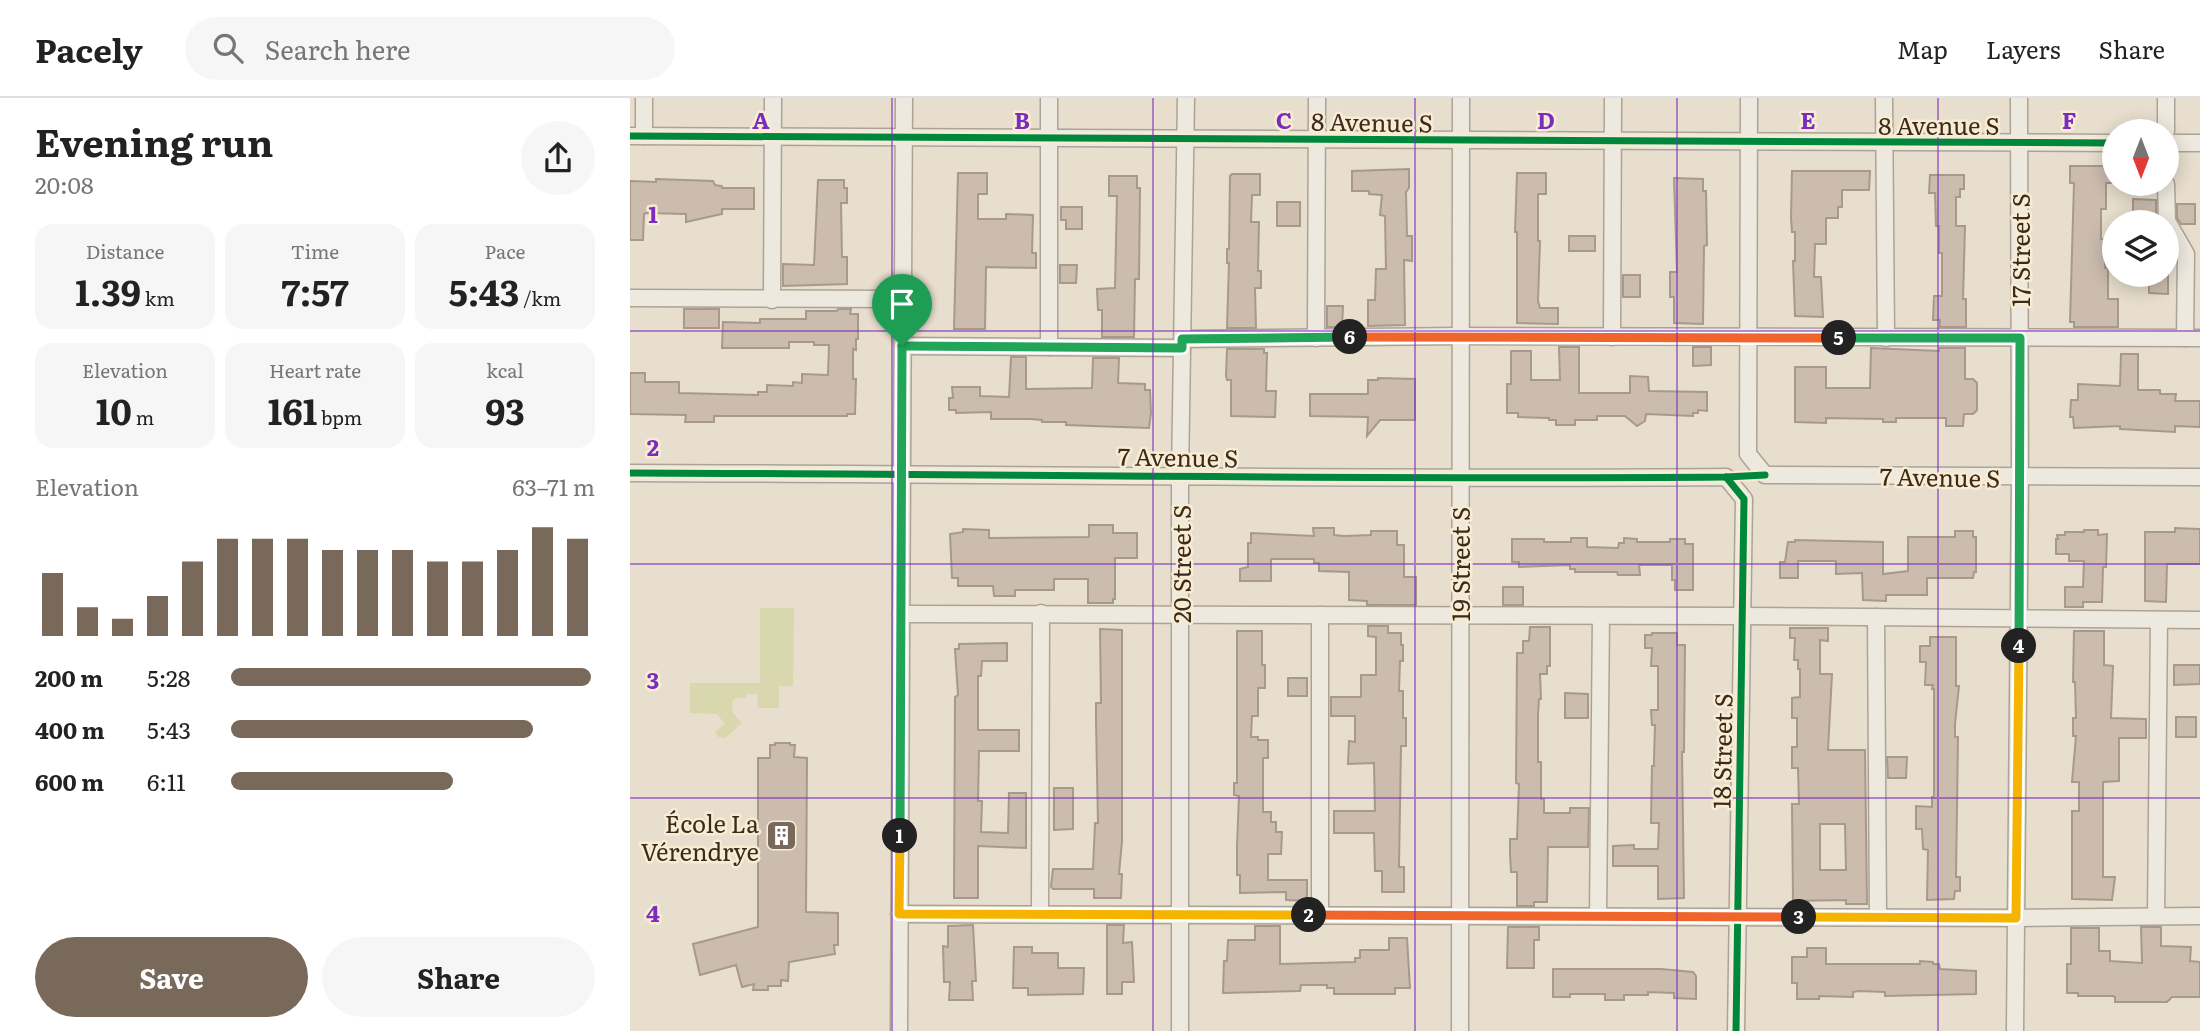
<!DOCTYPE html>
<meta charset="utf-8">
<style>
:root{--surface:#fff;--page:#f6f6f6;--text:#222;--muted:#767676;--line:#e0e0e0;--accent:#78695b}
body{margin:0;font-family:Literata,serif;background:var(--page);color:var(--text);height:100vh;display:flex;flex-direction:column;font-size:26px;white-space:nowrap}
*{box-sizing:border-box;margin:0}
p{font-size:23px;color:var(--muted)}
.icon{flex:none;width:38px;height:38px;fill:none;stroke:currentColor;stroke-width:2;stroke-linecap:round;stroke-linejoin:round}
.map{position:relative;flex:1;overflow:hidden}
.panel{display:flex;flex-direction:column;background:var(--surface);width:630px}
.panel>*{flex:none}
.needle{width:46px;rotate:180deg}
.tools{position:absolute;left:1472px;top:21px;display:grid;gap:14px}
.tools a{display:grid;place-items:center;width:77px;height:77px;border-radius:50%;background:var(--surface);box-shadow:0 4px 18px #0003;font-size:35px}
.pin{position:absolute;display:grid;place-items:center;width:60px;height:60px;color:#fff;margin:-72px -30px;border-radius:50% 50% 50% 0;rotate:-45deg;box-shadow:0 0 7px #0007}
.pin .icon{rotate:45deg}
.km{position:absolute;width:35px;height:35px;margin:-18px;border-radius:50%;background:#222;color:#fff;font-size:19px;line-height:35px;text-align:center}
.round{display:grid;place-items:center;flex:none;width:74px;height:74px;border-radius:37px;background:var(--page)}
.head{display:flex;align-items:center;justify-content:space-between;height:119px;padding:0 35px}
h1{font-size:38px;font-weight:700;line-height:52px}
.stats{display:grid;grid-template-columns:repeat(3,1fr);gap:10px;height:119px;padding:7px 35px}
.stats div{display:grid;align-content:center;border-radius:18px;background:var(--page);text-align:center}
.stats b{font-size:35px;font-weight:700}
.stats small{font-size:19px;font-weight:400}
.stats p{font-size:19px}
.chart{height:196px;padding:14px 35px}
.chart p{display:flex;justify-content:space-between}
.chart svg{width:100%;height:126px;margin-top:7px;stroke:var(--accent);stroke-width:6}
.action{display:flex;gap:14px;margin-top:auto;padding:14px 35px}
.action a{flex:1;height:80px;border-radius:42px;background:var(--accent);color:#fff;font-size:28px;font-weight:700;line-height:80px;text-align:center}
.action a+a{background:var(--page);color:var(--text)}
ul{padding:0 35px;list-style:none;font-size:23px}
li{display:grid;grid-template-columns:112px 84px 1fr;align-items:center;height:52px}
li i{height:18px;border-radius:9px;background:var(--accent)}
header{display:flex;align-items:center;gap:42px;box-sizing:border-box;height:98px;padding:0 35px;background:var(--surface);border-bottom:2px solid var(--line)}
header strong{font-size:33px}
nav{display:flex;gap:38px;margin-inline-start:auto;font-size:24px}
.search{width:490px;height:63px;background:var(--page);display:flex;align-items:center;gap:18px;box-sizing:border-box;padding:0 24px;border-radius:38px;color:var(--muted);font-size:26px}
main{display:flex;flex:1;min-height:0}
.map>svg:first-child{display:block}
</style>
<header>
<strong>Pacely</strong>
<div class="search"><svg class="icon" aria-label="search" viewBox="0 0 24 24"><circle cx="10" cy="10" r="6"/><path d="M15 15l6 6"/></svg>Search here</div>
<nav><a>Map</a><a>Layers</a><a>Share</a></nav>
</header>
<main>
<section class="panel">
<div class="head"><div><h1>Evening run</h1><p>20:08</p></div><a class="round"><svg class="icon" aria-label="share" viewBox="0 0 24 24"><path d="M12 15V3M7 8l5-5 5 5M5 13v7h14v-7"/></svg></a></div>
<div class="stats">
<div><p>Distance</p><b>1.39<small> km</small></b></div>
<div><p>Time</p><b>7:57</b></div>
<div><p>Pace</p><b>5:43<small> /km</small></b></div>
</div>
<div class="stats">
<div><p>Elevation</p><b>10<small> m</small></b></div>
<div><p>Heart rate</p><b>161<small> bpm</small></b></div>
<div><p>kcal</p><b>93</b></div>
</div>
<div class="chart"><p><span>Elevation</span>63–71 m</p>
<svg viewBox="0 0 160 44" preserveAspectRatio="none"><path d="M5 44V22M15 44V34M25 44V38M35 44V30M45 44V18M55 44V10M65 44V10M75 44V10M85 44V14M95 44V14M105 44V14M115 44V18M125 44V18M135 44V14M145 44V6M155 44V10"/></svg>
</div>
<ul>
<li><b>200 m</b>5:28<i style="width:99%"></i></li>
<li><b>400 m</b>5:43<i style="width:83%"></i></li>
<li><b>600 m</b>6:11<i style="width:61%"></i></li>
</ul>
<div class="action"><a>Save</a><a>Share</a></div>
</section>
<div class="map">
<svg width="1570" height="933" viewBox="0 0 1570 933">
<rect width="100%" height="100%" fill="#e7decd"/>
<!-- green -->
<path fill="#d8d7ae" d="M130,510H164L163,588H149V610H128L127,596H117L116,600H106L102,603L103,615L112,625L95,640L88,639L85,634L95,626L87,616L60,615V585H130Z"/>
<!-- building -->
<g fill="#cbbcae" stroke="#a7998c" stroke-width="2" fill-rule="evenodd">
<path d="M1440,68H1484V85H1476V111H1471V141L1475,142V170H1478V201H1488V229H1444V224H1440L1444,85H1440Z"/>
<path d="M779,71V90L776,94L777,138H782V163L774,162L775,227L738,228V202H745L746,171H756L755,118L750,117L752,97L739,96V93H722V73Z"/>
<path d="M1162,73H1240L1239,92H1212V109H1208V120H1196V146H1185L1184,179H1191L1193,219L1165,218L1163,163H1165V134H1162L1161,120Z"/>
<path d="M328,75H357V96H348V121H376V116L403,117L402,155H406V170L356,169L355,231H324Z"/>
<path d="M887,75H916V96H908V143H910L908,203L910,210H928V226L887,225V134H885Z"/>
<path d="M602,76H630V97H622L621,124H629L628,173H631V190H625L626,230H597L599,165H597V151H599L600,78Z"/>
<path d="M1300,77H1334V91H1330V99H1326V128H1335L1333,201H1336V229H1310V222H1303L1304,198H1312V155H1309V128H1306L1305,95H1299Z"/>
<path d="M479,78H507V90H510L509,181H505L504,239H472V212H468L467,191L485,190L487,98H479Z"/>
<path d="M1044,80L1073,81V93H1076L1077,147L1074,148L1073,226L1044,225V199H1040V174H1047Z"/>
<path d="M26,81L83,83L85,87L92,88V90H124V111H92V116L56,124V116L17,115L14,116L13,142H0V83L26,84Z"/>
<path d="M188,82H214V90H217V105H211L212,159H217V186L153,188V166L184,167Z"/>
<path d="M1503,101L1526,102V123L1503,121Z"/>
<rect x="647" y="104" width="23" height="24"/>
<path d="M1547,106H1565V126H1551L1547,120Z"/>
<path d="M431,109H452V131H436V122H431Z"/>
<rect x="939" y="138" width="26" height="15"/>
<path d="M430,167H447L446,185H430Z"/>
<rect x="993" y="177" width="17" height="22"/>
<path d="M1519,177H1538V196L1519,195Z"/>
<path d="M697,208H713L712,229H697Z"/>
<rect x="54" y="211" width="35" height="19"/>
<path d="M208,211H221L220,216H228V241H226V252L223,251V281H226L225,316H217V318H84V324H55L56,317L0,316V275H15V284H49V295L128,297V294H137V287L163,288V284L172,285V276L198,277L199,247H184V244H159V250H92L93,224L130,225V221H176V213H207Z"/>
<path d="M929,249H949V295H1000V278L1018,279L1019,293L1077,294V313L1068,312V315H1063V318L1016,316L1015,323L1007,328L995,318H967V322H945V327H926V322H919V320L888,319V315H877V286H881V253H901V282H930Z"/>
<path d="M1063,249H1081V267L1063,268Z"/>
<path d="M1241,250L1309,253V250H1335V281H1343L1347,285V312L1343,316H1334L1333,328H1316V320H1266V324H1253V321L1196,320V325L1165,324V269H1196V290H1240Z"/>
<path d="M597,251H634V255H637L636,293H646L645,319L601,318V282H597L596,278Z"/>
<path d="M1491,256H1508V292H1530V296H1546L1545,303H1570V329L1545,328V334L1490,331V328L1444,330L1443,319H1440L1441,302H1448V286L1490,288Z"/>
<path d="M381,259H396V291L462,290L463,260H489L488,285L515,286V292H520L521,315L519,330L463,328L436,327V324H412V322L401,321H361V314L326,315V312H319V300H323L322,289H350V298L379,299Z"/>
<path d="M748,280L785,281V322H750L737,338L738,319L680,318V296H738V282H748Z"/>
<path d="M459,427H483V435H507V460H485V501H483V505H458V481H424V492H385V498H364L363,488H328V480H322L320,436L333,434V431L359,432V440L459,439Z"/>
<path d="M683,430H704V437L714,438L741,437V433H767V447H774V479H786V507H737V503L719,502V474L689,473V465H684V461H641V483H610V471L618,469V445H621V435L684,438Z"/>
<path d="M1545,430L1570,431V466H1537L1536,504L1515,503V434H1545Z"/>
<path d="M1454,432H1468V437L1477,436L1476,469H1473L1472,504H1453V509H1435V489H1453L1454,463H1439V456H1426V441H1428L1427,437H1435V434H1454Z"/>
<path d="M1325,433H1343V439H1346V474H1344L1343,480H1297V497H1256V503L1233,502L1232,475L1206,476V463H1168V480H1150V464H1155L1158,444H1165V442L1253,444V476L1278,473V439H1325Z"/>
<path d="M941,440H957V449L988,450L989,445H994V440L1007,441V444H1040V441H1055V446H1063V492H1045V482H1042V467H1009L1010,477H988L987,474H945V471H940V467L889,469V464H882V441H914V444H941Z"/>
<rect x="873" y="489" width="20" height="18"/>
<path d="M738,528H758V535H771V547H773V563H770L769,593H773V620H776V648H771L769,769H774V794H752V773H745L744,735H704V713H745L744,665L718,666L719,643L725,644V618H701V599H731V577H746V539L738,538Z"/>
<path d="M900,529H920V568H917V576H910L911,601H909L908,617V664H911V701H914V715H940V710H959L958,749H918L917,804H904V808H887V774H881L880,755V741H887L889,686L886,685L887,555H893V543H899Z"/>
<path d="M1160,530H1198V543L1190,542V576H1202L1198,652H1235L1237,806H1216V802L1163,803L1162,706H1169L1168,670H1162V649H1167V620H1162V600L1170,599V571H1168V562H1164L1165,540H1160ZM1190,726H1215L1216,772H1190Z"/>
<path d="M470,531L492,532V743L489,776H492L491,800H464V791H423L421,789L423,771H463L465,725H468L466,623V605H471Z"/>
<path d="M607,533H632V567H635V590H628V618H622L621,639H628V642H638V660H633V714H641V724H646V734H652L651,756H638V782H677V803L656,802V794L610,795V777H607V748L609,698L604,697V685H607Z"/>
<path d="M1444,533H1474V567L1483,568L1481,620L1516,621V640H1489V683L1473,684V779H1485L1482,802L1442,801V713H1449V684H1442L1446,638H1443V620H1446L1445,584H1443Z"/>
<path d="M1022,535H1047V547H1055L1054,654H1052L1054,800L1028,801V768H983V748L1004,747V751H1028L1029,725H1021L1022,668H1024V661L1025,627H1022L1021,612H1028V568H1021L1022,550H1015V537H1022Z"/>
<path d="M1300,539H1326V588H1329L1325,626V639H1328L1326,779H1330V793H1325L1324,801L1297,802L1298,752L1293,751L1292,731H1286V708L1302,709V699H1304V591H1302L1303,587H1295L1296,564H1290V548H1300Z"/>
<path d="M377,545V563H352L351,578H348V632H389V653H349L348,703H352L351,734L378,735L379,695H396V750L348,748V800H324L325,599L328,597L325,551H329V546Z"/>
<path d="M1544,567H1570V586L1544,587Z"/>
<rect x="658" y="580" width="19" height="18"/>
<path d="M935,595L958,596V620H935Z"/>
<rect x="1546" y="619" width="20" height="20"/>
<path d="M145,645H160V647H165L164,659L177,660L176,814L208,815V847H204L205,856L159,864L158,883L151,882V888H138V892H123L124,886L112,889L106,867L70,877L63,846L128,829V660H140V647H145Z"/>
<path d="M1257,659H1277L1276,680H1258Z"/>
<path d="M424,690H443V731L424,732Z"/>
<path d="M343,827L346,883H342L343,902H319L320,884H314L313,848L318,849V828Z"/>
<path d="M477,827H494L493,845L502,844L504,884H492V896H477Z"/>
<path d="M625,828H650V866L725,864V860H730V852H759V840H777L780,890H765V896H704V890H697V887H671L670,893L593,895L594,863H597L598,842H625Z"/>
<path d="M878,829H909V842H904V870H877Z"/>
<path d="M1511,829H1531V848L1561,849L1560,863L1570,864V899H1542L1537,904H1485V899L1483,898H1448V895H1437V866H1441V830H1469V853H1480V863L1512,865Z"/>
<path d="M384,849H402V855H428V870H454L453,896L398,897V890H383Z"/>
<path d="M1177,850H1196V866H1290V863L1303,864V866H1309L1310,871L1346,873V896L1255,898V894L1229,893L1223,894V899L1189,898V901H1167V885H1162V859H1177Z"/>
<path d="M923,871H1031L1063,874L1066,878V901L1044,900V895L1018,894V897H994V902H975V896H940V899H923Z"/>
</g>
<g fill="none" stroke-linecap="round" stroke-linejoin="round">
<defs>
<g id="minor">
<path d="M14,0V38"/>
<path d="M419,0V249"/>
<path d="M1119,0L1118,356L1135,377L1570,379"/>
<path d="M1254,0L1256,240"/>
<path d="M1536,33V0"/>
<path d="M0,38L1484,45"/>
<path d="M1536,45H1570"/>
<path d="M1536,86L1537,123L1556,156L1555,240"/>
<path d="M0,200L273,201"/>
<path d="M142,202L143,0"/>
<path d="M982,239L983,0"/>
<path d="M686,240L687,0"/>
<path d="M553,241L830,238L1570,240"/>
<path d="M273,248L552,250"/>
<path d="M0,375C365,376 730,382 1096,379L1114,401L1106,933"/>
<path d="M271,516L1112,518L1570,522"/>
<path d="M690,517V817"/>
<path d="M1246,519L1248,819"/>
<path d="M269,816L1386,820L1570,818"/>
<path d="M410,816L411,515"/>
<path d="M1526,817L1529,522"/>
<path d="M968,818L971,518"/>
<path d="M269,933L274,0"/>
<path d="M550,933V377L556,0"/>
<path d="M830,933L831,0"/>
<path d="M1385,933L1390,379L1389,0"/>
</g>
</defs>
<!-- minor casing -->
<use href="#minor" stroke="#aca396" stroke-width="19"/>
<!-- minor -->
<use href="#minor" stroke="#eee9df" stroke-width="16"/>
<defs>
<g id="cycleway">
<path d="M0,38L1484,45"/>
<path d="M0,375C365,376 730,382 1096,379L1135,377"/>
<path d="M1096,379L1114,401L1106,933"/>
</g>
</defs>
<!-- cycleway casing -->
<use href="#cycleway" stroke="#f8ecd2" stroke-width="11"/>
<!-- cycleway -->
<use href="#cycleway" stroke="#00873e" stroke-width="7"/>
</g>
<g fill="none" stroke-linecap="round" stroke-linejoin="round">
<defs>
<path id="split-1" d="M270,738L272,248"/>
<path id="split-2" d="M270,738L269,816L679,817"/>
<path id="split-3" d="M679,817L1169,819"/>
<path id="split-4" d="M1169,819L1386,820L1389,548"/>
<path id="split-5" d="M1209,240H1390L1389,548"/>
<path id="split-6" d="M720,239L1209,240"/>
<path id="split-7" d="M272,248L552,250V241L720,239"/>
</defs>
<!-- split-1 casing -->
<use href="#split-1" stroke="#fff" stroke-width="14"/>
<!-- split-2 casing -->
<use href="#split-2" stroke="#fff" stroke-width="14"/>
<!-- split-3 casing -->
<use href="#split-3" stroke="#fff" stroke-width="14"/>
<!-- split-4 casing -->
<use href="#split-4" stroke="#fff" stroke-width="14"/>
<!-- split-5 casing -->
<use href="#split-5" stroke="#fff" stroke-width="14"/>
<!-- split-6 casing -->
<use href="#split-6" stroke="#fff" stroke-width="14"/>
<!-- split-7 casing -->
<use href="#split-7" stroke="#fff" stroke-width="14"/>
<!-- split-1 -->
<use href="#split-1" stroke="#22a559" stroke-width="9"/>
<!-- split-2 -->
<use href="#split-2" stroke="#f5b400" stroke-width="9"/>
<!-- split-3 -->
<use href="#split-3" stroke="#f0652b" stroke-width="9"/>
<!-- split-4 -->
<use href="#split-4" stroke="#f5b400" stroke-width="9"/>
<!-- split-5 -->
<use href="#split-5" stroke="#22a559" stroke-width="9"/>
<!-- split-6 -->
<use href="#split-6" stroke="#f0652b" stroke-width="9"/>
<!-- split-7 -->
<use href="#split-7" stroke="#22a559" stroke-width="9"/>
</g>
<!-- grid -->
<path fill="none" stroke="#7b2cbf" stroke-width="2" stroke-opacity="0.55" d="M262,0V933M523,0V933M785,0V933M1047,0V933M1308,0V933M0,233H1570M0,466H1570M0,700H1570"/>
<!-- icons -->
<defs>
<symbol id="building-square" viewBox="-11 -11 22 22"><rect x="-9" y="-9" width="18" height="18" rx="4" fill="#78695b" stroke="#f8ecd2"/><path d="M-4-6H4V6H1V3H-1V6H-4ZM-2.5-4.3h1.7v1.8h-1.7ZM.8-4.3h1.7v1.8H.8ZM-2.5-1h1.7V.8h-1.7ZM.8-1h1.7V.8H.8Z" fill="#fff"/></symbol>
</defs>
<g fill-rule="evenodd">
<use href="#building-square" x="134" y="720" width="35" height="35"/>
</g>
<g text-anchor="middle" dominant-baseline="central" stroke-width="5" stroke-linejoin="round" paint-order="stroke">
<!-- street labels -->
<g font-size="24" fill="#3c2a1d" stroke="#f8ecd2">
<text transform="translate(742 23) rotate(1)">8 Avenue S</text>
<text x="1309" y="26">8 Avenue S</text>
<text transform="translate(1389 152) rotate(-90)">17 Street S</text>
<text transform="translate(548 358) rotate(1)">7 Avenue S</text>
<text transform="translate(1310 378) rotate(1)">7 Avenue S</text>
<text transform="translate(550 466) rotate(-90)">20 Street S</text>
<text transform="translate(829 466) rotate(-90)">19 Street S</text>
<text transform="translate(1091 653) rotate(-89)">18 Street S</text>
</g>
<!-- poi labels -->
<g font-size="24" fill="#3c2a1d" stroke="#f8ecd2" text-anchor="end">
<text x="129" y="724">École La<tspan x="129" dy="28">Vérendrye</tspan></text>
</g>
</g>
<g font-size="23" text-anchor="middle" font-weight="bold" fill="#7b2cbf" stroke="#f8ecd2" stroke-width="5" stroke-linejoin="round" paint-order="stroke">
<text x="131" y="31">A</text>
<text x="392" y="31">B</text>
<text x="654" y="31">C</text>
<text x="916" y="31">D</text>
<text x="1178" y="31">E</text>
<text x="1439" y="31">F</text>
<text x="23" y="125">1</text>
<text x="23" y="358">2</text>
<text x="23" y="591">3</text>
<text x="23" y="824">4</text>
</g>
</svg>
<div class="tools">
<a><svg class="needle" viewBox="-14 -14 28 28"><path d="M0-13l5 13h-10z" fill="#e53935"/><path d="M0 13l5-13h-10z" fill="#767676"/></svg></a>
<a><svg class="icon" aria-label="layers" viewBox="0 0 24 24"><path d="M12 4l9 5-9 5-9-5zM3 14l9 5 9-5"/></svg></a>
</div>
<div class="pin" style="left:272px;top:248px;background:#1e9e55"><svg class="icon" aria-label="arrive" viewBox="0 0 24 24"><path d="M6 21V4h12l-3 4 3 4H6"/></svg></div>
<b class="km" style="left:270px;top:738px">1</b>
<b class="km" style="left:679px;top:817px">2</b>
<b class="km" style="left:1169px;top:819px">3</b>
<b class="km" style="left:1389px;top:548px">4</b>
<b class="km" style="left:1209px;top:240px">5</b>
<b class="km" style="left:720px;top:239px">6</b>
</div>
</main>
